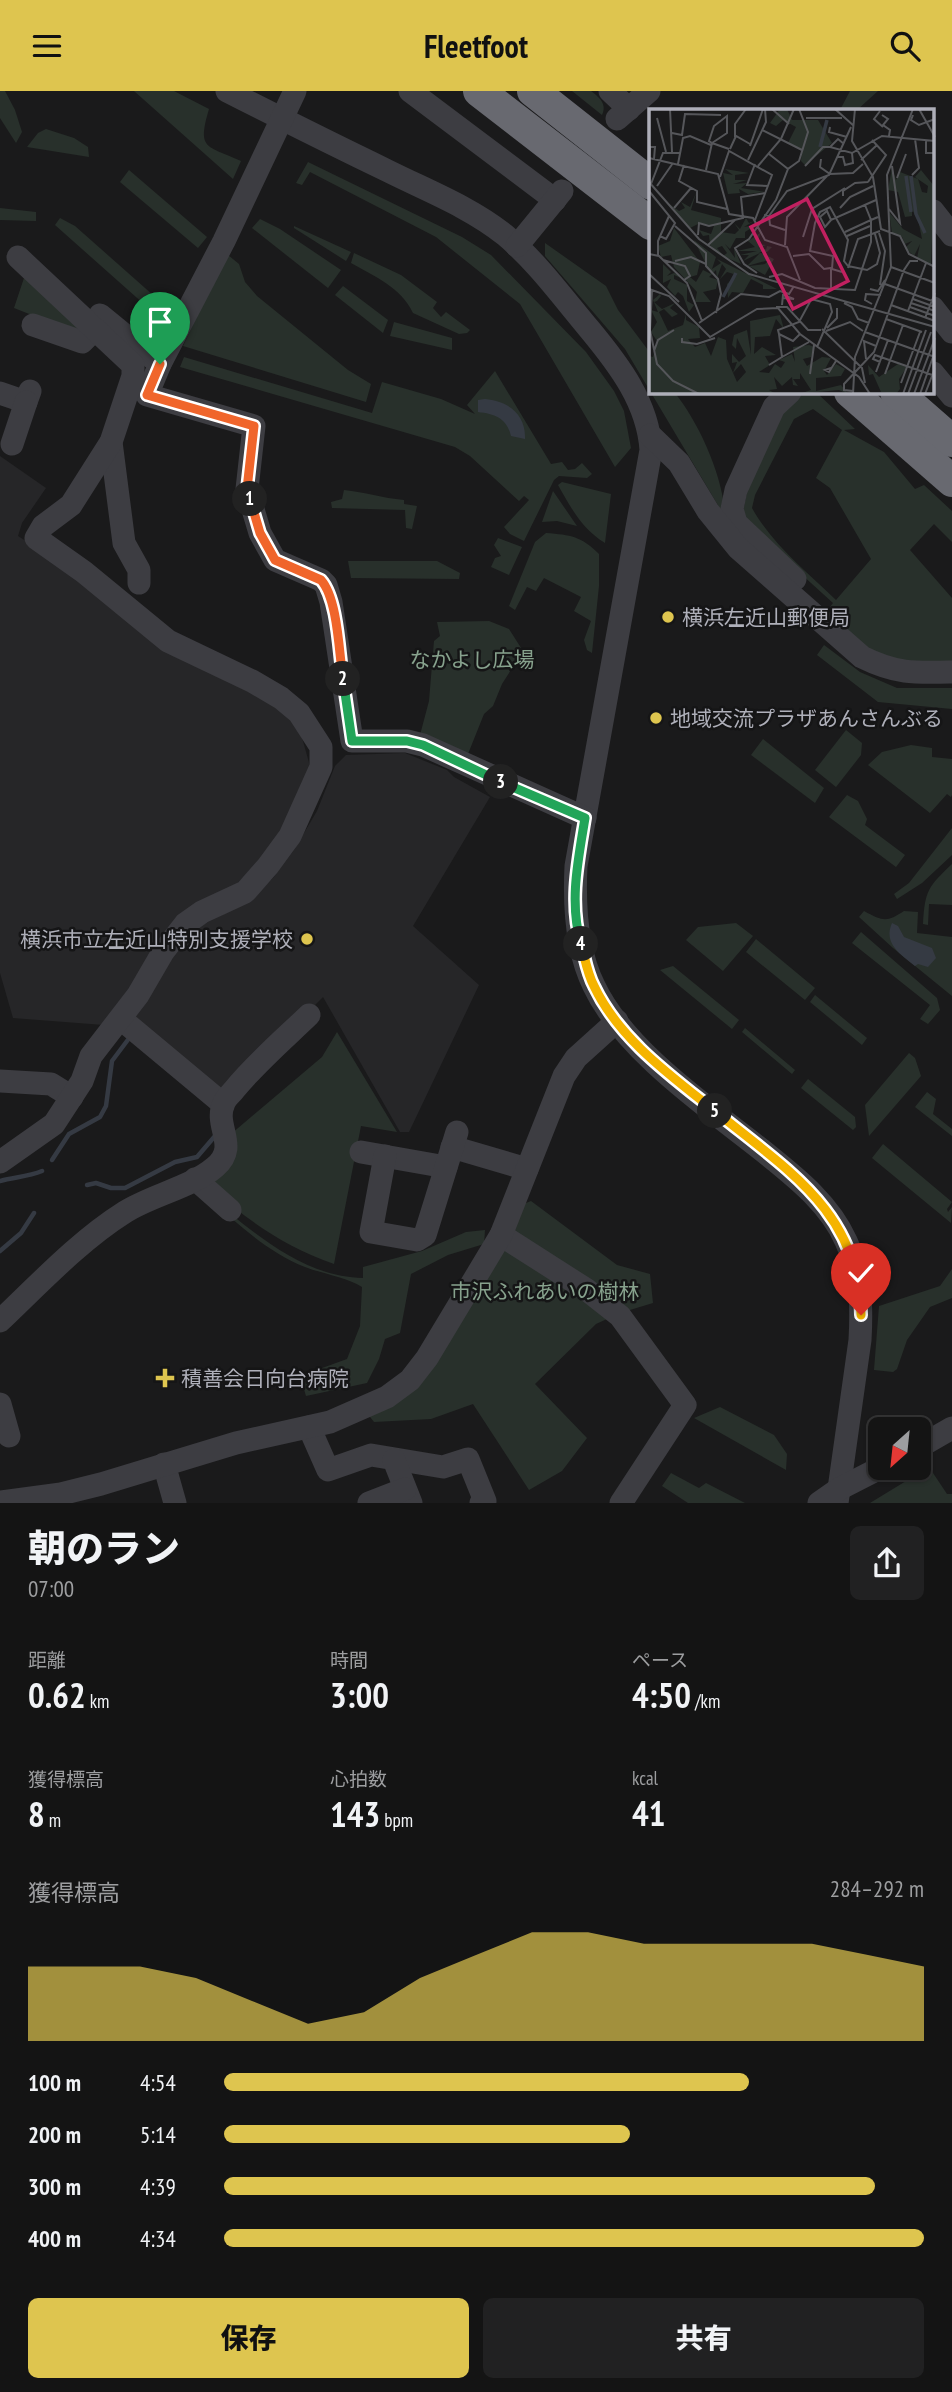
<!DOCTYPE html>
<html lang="ja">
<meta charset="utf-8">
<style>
:root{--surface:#141414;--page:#212122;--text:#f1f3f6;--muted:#9d9ea0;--line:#333334;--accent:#dec54f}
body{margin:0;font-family:"PT Sans Narrow","Noto Sans JP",sans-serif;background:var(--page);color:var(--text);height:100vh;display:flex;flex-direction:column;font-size:26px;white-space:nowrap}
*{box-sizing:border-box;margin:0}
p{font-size:23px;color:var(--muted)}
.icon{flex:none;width:38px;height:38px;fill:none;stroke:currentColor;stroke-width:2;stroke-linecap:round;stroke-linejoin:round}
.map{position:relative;height:1412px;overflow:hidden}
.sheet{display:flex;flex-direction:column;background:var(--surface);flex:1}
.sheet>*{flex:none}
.needle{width:46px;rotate:207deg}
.controls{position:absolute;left:868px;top:1326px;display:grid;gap:14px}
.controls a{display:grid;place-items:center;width:63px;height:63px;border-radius:10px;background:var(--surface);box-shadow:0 2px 5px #0004,0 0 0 2px var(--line);font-size:35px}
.pin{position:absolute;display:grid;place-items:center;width:60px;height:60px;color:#fff;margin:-72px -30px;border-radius:50% 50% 50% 0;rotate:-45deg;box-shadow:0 0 7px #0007}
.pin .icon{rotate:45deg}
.km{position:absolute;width:35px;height:35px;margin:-18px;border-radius:50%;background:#222;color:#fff;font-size:19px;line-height:35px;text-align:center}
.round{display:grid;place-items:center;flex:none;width:74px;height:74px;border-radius:10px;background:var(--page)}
.head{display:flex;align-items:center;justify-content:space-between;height:119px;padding:0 28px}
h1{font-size:38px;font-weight:800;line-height:52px}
.figures{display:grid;grid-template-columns:repeat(3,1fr);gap:10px;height:119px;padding:7px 28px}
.figures div{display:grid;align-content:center}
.figures b{font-size:35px;font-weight:800}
.figures small{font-size:19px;font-weight:400}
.figures p{font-size:19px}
.chart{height:196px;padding:14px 28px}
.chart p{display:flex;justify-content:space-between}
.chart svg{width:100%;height:126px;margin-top:7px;fill:var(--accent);opacity:.7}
.primary-button{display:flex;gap:14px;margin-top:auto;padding:14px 28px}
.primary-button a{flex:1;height:80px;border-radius:10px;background:var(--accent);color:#111;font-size:28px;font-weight:800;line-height:80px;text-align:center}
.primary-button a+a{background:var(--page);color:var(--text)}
ul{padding:0 28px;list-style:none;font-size:23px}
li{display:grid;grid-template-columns:112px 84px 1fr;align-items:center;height:52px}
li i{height:18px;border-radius:9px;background:var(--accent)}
header{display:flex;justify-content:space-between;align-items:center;height:91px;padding:0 28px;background:var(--accent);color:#111;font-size:32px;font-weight:800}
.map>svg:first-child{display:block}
</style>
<header><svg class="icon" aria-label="menu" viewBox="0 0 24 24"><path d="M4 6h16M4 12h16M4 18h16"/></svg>Fleetfoot<svg class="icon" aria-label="search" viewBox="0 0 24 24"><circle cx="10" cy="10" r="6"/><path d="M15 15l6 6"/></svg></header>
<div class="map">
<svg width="952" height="1412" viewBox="0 0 952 1412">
<rect width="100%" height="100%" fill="#1a1a1b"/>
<!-- built -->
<g fill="#262628">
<path d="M0,365L46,397L22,432L18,445L253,595L297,629L312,682L270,759L130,902L104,934L13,927L0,882Z"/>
<path d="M405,662L447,679L454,686L490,706L413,835L479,894L409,1041H400L323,906L224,1005L132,926L176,858L200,835L248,811L273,787L294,759L317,720L335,675L346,664Z"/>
</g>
<!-- green -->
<g fill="#28302b" fill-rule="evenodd">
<path d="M0,0H5L15,19L22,41L16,52L0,27Z"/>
<path d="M134,0H174L209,18C197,59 206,54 241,70L233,88Z"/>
<path d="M572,0H591C600,7 607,13 602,24Z"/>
<path d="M850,0H878L857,19H840Z"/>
<path d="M46,38L74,47L88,56L89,66L27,56L38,42Z"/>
<path d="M308,71L462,146L491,164L586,261L614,300L624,320L631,357L615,376L520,213L436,146L310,81L302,94L296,92Z"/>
<path d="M129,79L207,146L198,157L120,91Z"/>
<path d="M0,117L36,121V130L0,129Z"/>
<path d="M60,127L75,135L171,220L163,230L55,134Z"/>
<path d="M260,128L280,138L341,179L328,197L252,137Z"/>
<path d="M294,135L351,161L346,170L294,137Z"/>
<path d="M545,152L606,195L618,219L651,263V301H674C699,331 724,387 725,426L625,258L545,165Z"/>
<path d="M354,162L401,184L437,211L433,217L441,226L446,221L470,239L467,242L459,243L413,222C401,196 375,186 351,172Z"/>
<path d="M228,164L239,173L245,191L257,205L348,279L371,293L366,311L183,255L222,172Z"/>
<path d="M24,187L84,235L80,243L14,217Z"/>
<path d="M343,195L388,229L383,242L335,204Z"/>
<path d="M394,231L452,247V259L390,245Z"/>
<path d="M184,266L372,322L382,291L441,308L475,323L467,314L495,280L551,373L562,371L568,379L575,378L582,372L592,383L587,387L559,385L554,389L524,450L510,443L504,436L529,409L524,405L519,410L470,365L455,356L180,276Z"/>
<path d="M806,301H816L855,338L844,339L884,361L915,398L924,394L952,420V451L934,433L910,459L952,507V574H911L873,563L823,525L833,512L745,432L742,426L750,386L779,319ZM813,318L842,339L816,387L830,397L871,468L836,509C807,481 772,453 752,417L755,404L794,328Z"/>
<path d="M562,391L611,403L605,452C582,438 571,417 558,394Z"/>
<path d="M344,399C365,401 382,407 404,409V413L417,415L412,438L406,437L405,419L332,417L331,411L342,408Z"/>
<path d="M553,400L577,435L557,430L542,431Z"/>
<path d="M546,442C571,444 581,445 599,463V495L592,562L587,559L584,549L591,530L574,520L581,506L544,487L536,500L527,496L515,519L509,515L535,451Z"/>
<path d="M498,447L522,456L509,484L491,476L495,467L501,465L494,454Z"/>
<path d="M348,470H437L460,482L459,488L351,487Z"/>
<path d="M489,530L509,538L523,560L502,593L493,615L484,623L468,663L420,644L429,610L434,550L440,545L437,531Z"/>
<path d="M824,554L860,581L897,597H952V618L878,611L817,564Z"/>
<path d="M846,639L862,652L861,664L836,696L815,679Z"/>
<path d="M763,648L824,697L815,712L751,664Z"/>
<path d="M911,654L932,657V666L952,668V704L951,706L947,703L930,722L868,674L882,661Z"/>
<path d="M847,704L858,710L867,728L865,734L905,764L896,776L829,726Z"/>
<path d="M952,737V764L922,792L897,808L894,803L909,792Z"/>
<path d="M952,773V814L929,813L928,834L923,833C925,799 928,796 952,773Z"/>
<path d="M864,820C884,831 887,831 904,820L918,821L917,842L952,846V905L893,857L859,826Z"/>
<path d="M736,832L753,845L723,880L686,849L698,836Z"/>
<path d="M861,841L937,907L940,919L928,933L920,928L930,914L852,852Z"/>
<path d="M756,848L815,897L805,909L746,861Z"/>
<path d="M673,875L739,929L732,938L660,879Z"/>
<path d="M815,904L867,947L862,954L810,911Z"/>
<path d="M745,937L795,979L792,983L742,941Z"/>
<path d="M337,941L397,1041L361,1035L334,1173C283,1155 249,1130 208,1095L231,1043L322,966Z"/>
<path d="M909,962L915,967L921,985L869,1045L865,1014Z"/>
<path d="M808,988L855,1026L856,1036L853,1039L801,997Z"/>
<path d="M927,1001L936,1008L933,1023L952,1038V1045L915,1016Z"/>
<path d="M883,1053L952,1111L947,1118L948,1121L952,1116L951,1132L872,1067Z"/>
<path d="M531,1110L617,1174L650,1183L653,1212L620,1222L596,1233L535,1293L587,1347L562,1380L529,1399L473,1313L431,1328L374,1331L367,1322L404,1302L516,1116Z"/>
<path d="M232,1124C269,1154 312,1186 363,1187V1176L422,1160L466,1141L485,1139L484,1153L448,1164L411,1183L400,1242L385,1248L379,1268L367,1292L306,1305L300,1285L347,1268L360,1235L362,1196C346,1186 323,1183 305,1176C277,1165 253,1146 231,1127Z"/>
<path d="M952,1178V1207L930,1216L907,1249L897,1278L893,1281L874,1279L879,1215L940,1195Z"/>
<path d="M720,1316L774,1344L787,1363L786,1379L694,1327Z"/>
<path d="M929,1376L947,1403H952V1412H870Z"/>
<path d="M671,1382L699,1397L706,1392L745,1412H688L662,1395Z"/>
</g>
<!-- water -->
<g fill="#353a43">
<path d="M485,308C508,310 526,323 525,348L511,345C507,328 496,323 478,321V309Z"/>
<path d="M892,832L898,835L904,846L932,857L936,867L928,876L918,873L915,875C900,863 883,852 892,832Z"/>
</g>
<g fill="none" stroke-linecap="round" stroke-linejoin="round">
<!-- stream -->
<g stroke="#353a43" stroke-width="4.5">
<path d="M52,1069L69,1043L100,1026L106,1015L112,970L130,946"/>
<path d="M0,1090C14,1086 28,1086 42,1080"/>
<path d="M87,1094L96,1092L111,1097H125L175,1071L197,1066L215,1045"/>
<path d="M0,1160L21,1142L34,1122"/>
</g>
<!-- minor -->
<g stroke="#3d3d42" stroke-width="23">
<path d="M227,0C280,27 334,54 388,80C428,100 470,116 505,144C537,171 563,207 590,239C619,274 648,312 651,359L576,775C574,815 576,859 594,895C625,961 712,1019 768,1064C798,1088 830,1114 846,1150C861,1182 862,1214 860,1249L837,1412"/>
<path d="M295,0L224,150L160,273L147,304L254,335L247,398L260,442L275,469L321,489L326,494L331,511L352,650H407L423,654L585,727"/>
<path d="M410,0L555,109"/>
<path d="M610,0L629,18"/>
<path d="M617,28L649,0"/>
<path d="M933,120L952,144"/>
<path d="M517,155L562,100"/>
<path d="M933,217L952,241"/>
<path d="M100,224L160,273"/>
<path d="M33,234L82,251L95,238"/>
<path d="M933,282L952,305"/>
<path d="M790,301L774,316L736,399L732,418L736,432L795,488"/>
<path d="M0,302L26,311L30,300"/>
<path d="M650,344L679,372L708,420L738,457L862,566C896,583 915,582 952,581"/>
<path d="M111,351L124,452L139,479V492"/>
<path d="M12,353L26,311"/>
<path d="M121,928L223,1013"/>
<path d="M0,990L51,993L72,1006"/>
<path d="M452,1056L527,1078"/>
<path d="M361,1061L446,1076"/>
<path d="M385,1065L371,1141L417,1149L425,1144L457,1041"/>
<path d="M0,1071L54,1033L82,990L91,965L138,904L163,861L185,833L202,821L245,801L268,775L290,745L321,676V656L299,622L281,607L252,590L168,550L84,481L36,447L43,435L71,414L111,351L133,285V274L18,166"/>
<path d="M195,1088L230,1119"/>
<path d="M501,1144L587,1199L620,1225L685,1314L621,1412"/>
<path d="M0,1230C39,1193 79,1150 125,1121C152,1104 192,1096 215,1076C240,1055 213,1035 224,1012C226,1007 231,1003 234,999C256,972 284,948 309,924"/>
<path d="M0,1313L9,1345"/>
<path d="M309,1336L328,1379L371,1364L443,1376L468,1368L485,1410L481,1412"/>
<path d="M919,1356L952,1337"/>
<path d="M394,1369L411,1412"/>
<path d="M164,1373L175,1412"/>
<path d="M0,1411L61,1403L101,1393L236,1352L330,1331L387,1306L410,1289L427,1267L501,1144L564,985L576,967L617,930"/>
<path d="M369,1412L405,1398"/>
<path d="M819,1412L839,1398L880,1377"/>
</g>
<!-- highway -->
<g stroke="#686970" stroke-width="32">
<path d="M479,0L651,133"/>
<path d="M533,0L651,93"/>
<path d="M850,301L952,390"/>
<path d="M896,301L952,350"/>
</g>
</g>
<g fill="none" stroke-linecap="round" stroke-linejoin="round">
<defs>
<path id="split-1" d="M160,273L147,304L254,335L247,398L250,408"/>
<path id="split-2" d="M250,408L260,442L275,469L321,489C338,508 339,563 343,588"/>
<path id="split-3" d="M343,588L352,650H407L423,654L501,691"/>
<path id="split-4" d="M501,691L585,727C578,770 569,811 581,853"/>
<path id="split-5" d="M581,853C585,867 587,882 594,895C619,948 671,985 715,1020"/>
<path id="split-6" d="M715,1020C787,1079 860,1121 861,1224"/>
</defs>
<!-- split-1 casing -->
<use href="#split-1" stroke="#fff" stroke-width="14"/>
<!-- split-2 casing -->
<use href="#split-2" stroke="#fff" stroke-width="14"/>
<!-- split-3 casing -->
<use href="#split-3" stroke="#fff" stroke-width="14"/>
<!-- split-4 casing -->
<use href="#split-4" stroke="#fff" stroke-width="14"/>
<!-- split-5 casing -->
<use href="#split-5" stroke="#fff" stroke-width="14"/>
<!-- split-6 casing -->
<use href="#split-6" stroke="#fff" stroke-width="14"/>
<!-- split-1 -->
<use href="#split-1" stroke="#f0652b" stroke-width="9"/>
<!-- split-2 -->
<use href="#split-2" stroke="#f0652b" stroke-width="9"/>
<!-- split-3 -->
<use href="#split-3" stroke="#22a559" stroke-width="9"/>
<!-- split-4 -->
<use href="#split-4" stroke="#22a559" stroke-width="9"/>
<!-- split-5 -->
<use href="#split-5" stroke="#f5b400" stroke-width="9"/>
<!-- split-6 -->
<use href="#split-6" stroke="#f5b400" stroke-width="9"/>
</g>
<!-- markers -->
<g fill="#dec54f" stroke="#151516" stroke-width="2.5">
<circle cx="668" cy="526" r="7"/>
<circle cx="656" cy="627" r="7"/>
<circle cx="307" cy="848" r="7"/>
<path d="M161.5 1276.5h7v7h7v7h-7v7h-7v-7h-7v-7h7z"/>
</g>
<g text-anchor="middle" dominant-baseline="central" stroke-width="5" stroke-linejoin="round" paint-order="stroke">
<!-- poi labels -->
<g font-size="21" fill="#aeafb9" stroke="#151516" text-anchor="start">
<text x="682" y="526">横浜左近山郵便局</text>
<text x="670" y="627">地域交流プラザあんさんぶる</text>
<text x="293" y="848" text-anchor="end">横浜市立左近山特別支援学校</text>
<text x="181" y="1287">積善会日向台病院</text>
</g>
<!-- park labels -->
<g font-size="21" fill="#87a28d" stroke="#151516">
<text x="472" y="568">なかよし広場</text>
<text x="545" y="1200">市沢ふれあいの樹林</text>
</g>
</g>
<!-- overview -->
<g transform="translate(649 18)">
<rect width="285" height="285" fill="#1a1a1b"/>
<path d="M131,0H138L143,11H169L183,34L156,56L152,52L153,40L139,34L147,18L134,11L127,17L121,14ZM243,59L247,71L251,63L269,70L273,83L278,84L279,77L266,68L272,61L285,77L282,156L268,149L271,135L265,147L256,139L263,132L256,135L253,128L243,124L240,103L254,120L273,130L269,110L263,101V107L256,108L249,83L239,81ZM76,60L100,64L86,66V71H98L84,75L98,74L92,79L116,83L99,85L90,80L91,84L79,85L74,64L84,66ZM47,84L42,101L72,109V123L86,125L90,121L85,114L91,120L97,109L100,114L105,112L95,118L107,116L96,123V129H87L81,140L76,135L86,149L85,139L92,155L74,147L78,144L73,137L68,139L73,145L69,144L61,136L60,126L54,127L50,121L62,125L65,117L51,114L41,119L19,94L30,102L36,99L32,93L41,98ZM25,119L51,153L48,166L41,168L47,173L54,161L62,165L45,131L67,148L63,160L72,154L68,150L128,180H114V176L102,170L94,184L83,183L79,189L78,175L88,166L78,163L71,170L77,160L73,155L68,169L67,161L60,168L69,171L67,180L54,183L62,193H46L48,183L25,158L22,146L12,148L9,137L21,132ZM111,124L109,135L117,136L109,139L116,140L117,141L118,137L123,138L118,143H110L125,150L116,166L100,157L116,155L120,151L98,157L111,144L94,152L100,146H91L108,142H88L106,138L99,132ZM14,155L22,163L18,167L25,164L30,166L32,169L25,166V170L38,176V192L45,196L40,203L34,187L29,183L26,187L18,178L22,170L14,174ZM11,185L12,187L8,192L5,193L13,200L26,194L21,199L29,205L23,208L15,200L10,203L19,222L34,216L37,205V211L50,218L51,229L39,230L46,238L56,234L62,247L69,228L77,231L78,250L88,273L97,263L92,255L84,264L88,253L83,254V245L90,253L97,247L88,229L87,240L83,236L85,226L98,221L102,246L101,212L131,206L135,220L127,210L121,227L106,228L105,245L113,238L127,246L116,247L121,256L110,263L120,264L126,255L132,259L136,253L130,251L143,245L146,253L144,238L160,236L165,238L162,248L154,250L158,257L173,248L182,249L175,262L178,266L187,255L196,260L192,267L167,269V282L192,276L199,285L190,281L150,285L162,281L151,264V270H144L149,277L144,276L143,268L133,277L125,268L128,280L120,281L127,285H0V247L4,248L8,232L2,223L8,213L2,201L9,203L4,191ZM249,255L258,258L250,270L251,280L247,285L232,283L224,265L220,266L219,256L230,268Z" fill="#28302b"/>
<path fill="none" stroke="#353a43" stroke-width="3.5" d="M171,38L178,11M257,67L262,103M262,67L267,105L276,124M74,188L87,164"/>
<path fill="none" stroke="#55565a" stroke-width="2" d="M21,0L23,43M123,0L140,15M186,0L205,17M206,0L203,32L224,68L232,120L251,127L260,145L286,158M270,0L286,28M231,2L225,10L234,18M233,6L239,10L234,16L241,21L240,27M264,6L262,11L270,16L286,10M8,9L17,43M157,9H193M181,18L180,23L198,28M113,21L153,41M23,24L33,26L36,5L72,6M86,28V15L97,0M277,31V44H286M195,35L189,30L181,38L203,44L233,27L286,32M101,37L114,0M81,40L87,27L101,35M120,45L139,60M0,48L1,38H6L5,50M189,48H194L196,56L204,54L203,44M0,49L69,65L80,105L104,109L116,131L138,138L151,171M172,50L171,58L181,65L204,64L214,55M99,51L117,13L116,0M212,51L228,36M29,55L34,29L41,27L62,36M106,55L98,76L119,77M35,56L30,72L48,82V93L78,100M109,57L132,30L145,0M156,57L174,38H181M57,61L63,34L78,24V7L65,17L60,32L63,34L80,40M263,66L270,59L266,30M71,68L80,42L123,66L106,111M248,69L257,45M0,73L50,130L100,165L286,218M219,73L237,46L223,31M2,75L14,44H32M8,77L24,54M0,82L26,114L17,130L11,127M194,87V82L206,74L219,73M25,99L42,79M191,99L201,88L224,77M240,100L251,114L243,57M115,106L120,107L138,82L180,66L202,18M120,107L121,116L136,121M182,111L176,118L171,108L178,102L182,111L227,91M26,117L57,144V157L69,170L72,185L67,204M196,123L222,111L216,96M230,124L236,142L231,176M49,126L50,114L60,117L94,109L92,88L116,84M198,127L221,117M154,128L163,100L196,79M59,136L86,111M136,136L138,108L178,67M0,145L10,147L38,174L53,212M9,146V132L20,107M144,147L160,145L175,160L182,159V182M14,151L36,157L41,167L35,171M26,152L42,148L57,155M199,157L218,161L228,155L231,144L226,125M242,158L286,174M199,159L209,130L231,122M193,163L183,160L184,147L161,142L166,114L171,103L181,98L199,131L195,152L199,157M108,164L95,155L86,139L100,130L127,91L139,60L150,52L159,23L150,0M0,165L30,193M120,168L133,165L166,179L206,181L222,133V111L229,108M236,175L286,193M0,180L20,187L61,228L108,200L129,199L151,225L210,268L221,285M221,180L229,182L236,171M3,181L1,221L8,255L24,272L50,285M162,190L181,195L183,203L168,238M264,190L286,198M195,194L203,198L209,210L220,214M262,194L286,202M223,195L216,191L217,185L232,186M133,196L134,186L145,190L134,189M242,196L286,212M127,198H138L159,221H172M261,198L286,207M259,202L277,154M276,209L286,184M237,210L273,223M50,214L92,185L120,188L131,182L140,185L145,177M178,219L188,209V199M173,220L213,259L216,274M177,222L201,213L214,222M216,223L286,248M130,225L129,221L150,213L163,189M130,225L144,232L151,225M33,229V233L48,235L66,229M5,242L9,231L25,221M133,248L160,233M217,250L215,232L227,237M231,253L224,250L226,246L286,267M120,256L133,248L130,225M182,259L176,261L180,263L187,252M227,263L239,231M161,265L165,236M236,265L254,216M252,274L271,223M204,282L195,281V275L225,243L255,161L261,152H269M204,285L206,248L242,158L238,66L264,0M254,285L277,221M259,285L282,223M265,285L286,229M271,285L285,245M276,285L286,259"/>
<path fill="#c12060" fill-opacity="0.15" stroke="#c12060" stroke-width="3.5" d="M158,90L199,172L144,200L102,118Z"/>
<rect width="285" height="285" fill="none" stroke="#aeafb9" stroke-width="3.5"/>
</g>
</svg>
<div class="controls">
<a><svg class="needle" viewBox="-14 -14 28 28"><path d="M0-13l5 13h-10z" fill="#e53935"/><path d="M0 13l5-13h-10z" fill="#9d9ea0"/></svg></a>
</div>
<div class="pin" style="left:160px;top:273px;background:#1e9e55"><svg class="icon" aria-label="arrive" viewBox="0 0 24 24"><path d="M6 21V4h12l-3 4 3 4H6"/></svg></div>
<div class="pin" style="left:861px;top:1224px;background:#d93025"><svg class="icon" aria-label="check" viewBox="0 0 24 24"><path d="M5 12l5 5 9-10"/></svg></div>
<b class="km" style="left:250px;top:408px">1</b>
<b class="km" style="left:343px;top:588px">2</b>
<b class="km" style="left:501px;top:691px">3</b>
<b class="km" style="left:581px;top:853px">4</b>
<b class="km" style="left:715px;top:1020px">5</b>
</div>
<section class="sheet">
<div class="head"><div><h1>朝のラン</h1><p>07:00</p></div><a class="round"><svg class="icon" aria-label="share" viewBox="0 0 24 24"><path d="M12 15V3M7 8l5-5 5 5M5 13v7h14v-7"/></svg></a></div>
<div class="figures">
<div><p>距離</p><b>0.62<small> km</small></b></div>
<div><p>時間</p><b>3:00</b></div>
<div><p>ペース</p><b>4:50<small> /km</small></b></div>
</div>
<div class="figures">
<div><p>獲得標高</p><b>8<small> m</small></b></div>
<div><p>心拍数</p><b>143<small> bpm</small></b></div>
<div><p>kcal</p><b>41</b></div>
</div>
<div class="chart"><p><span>獲得標高</span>284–292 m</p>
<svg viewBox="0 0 160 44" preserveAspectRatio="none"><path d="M0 44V18L10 18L20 18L30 22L40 30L50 38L60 34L70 22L80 14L90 6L100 6L110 10L120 10L130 10L140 10L150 14L160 18V44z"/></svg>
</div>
<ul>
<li><b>100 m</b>4:54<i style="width:75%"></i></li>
<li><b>200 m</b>5:14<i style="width:58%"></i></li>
<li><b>300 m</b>4:39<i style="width:93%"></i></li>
<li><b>400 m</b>4:34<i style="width:100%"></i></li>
</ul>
<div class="primary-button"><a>保存</a><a>共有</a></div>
</section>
